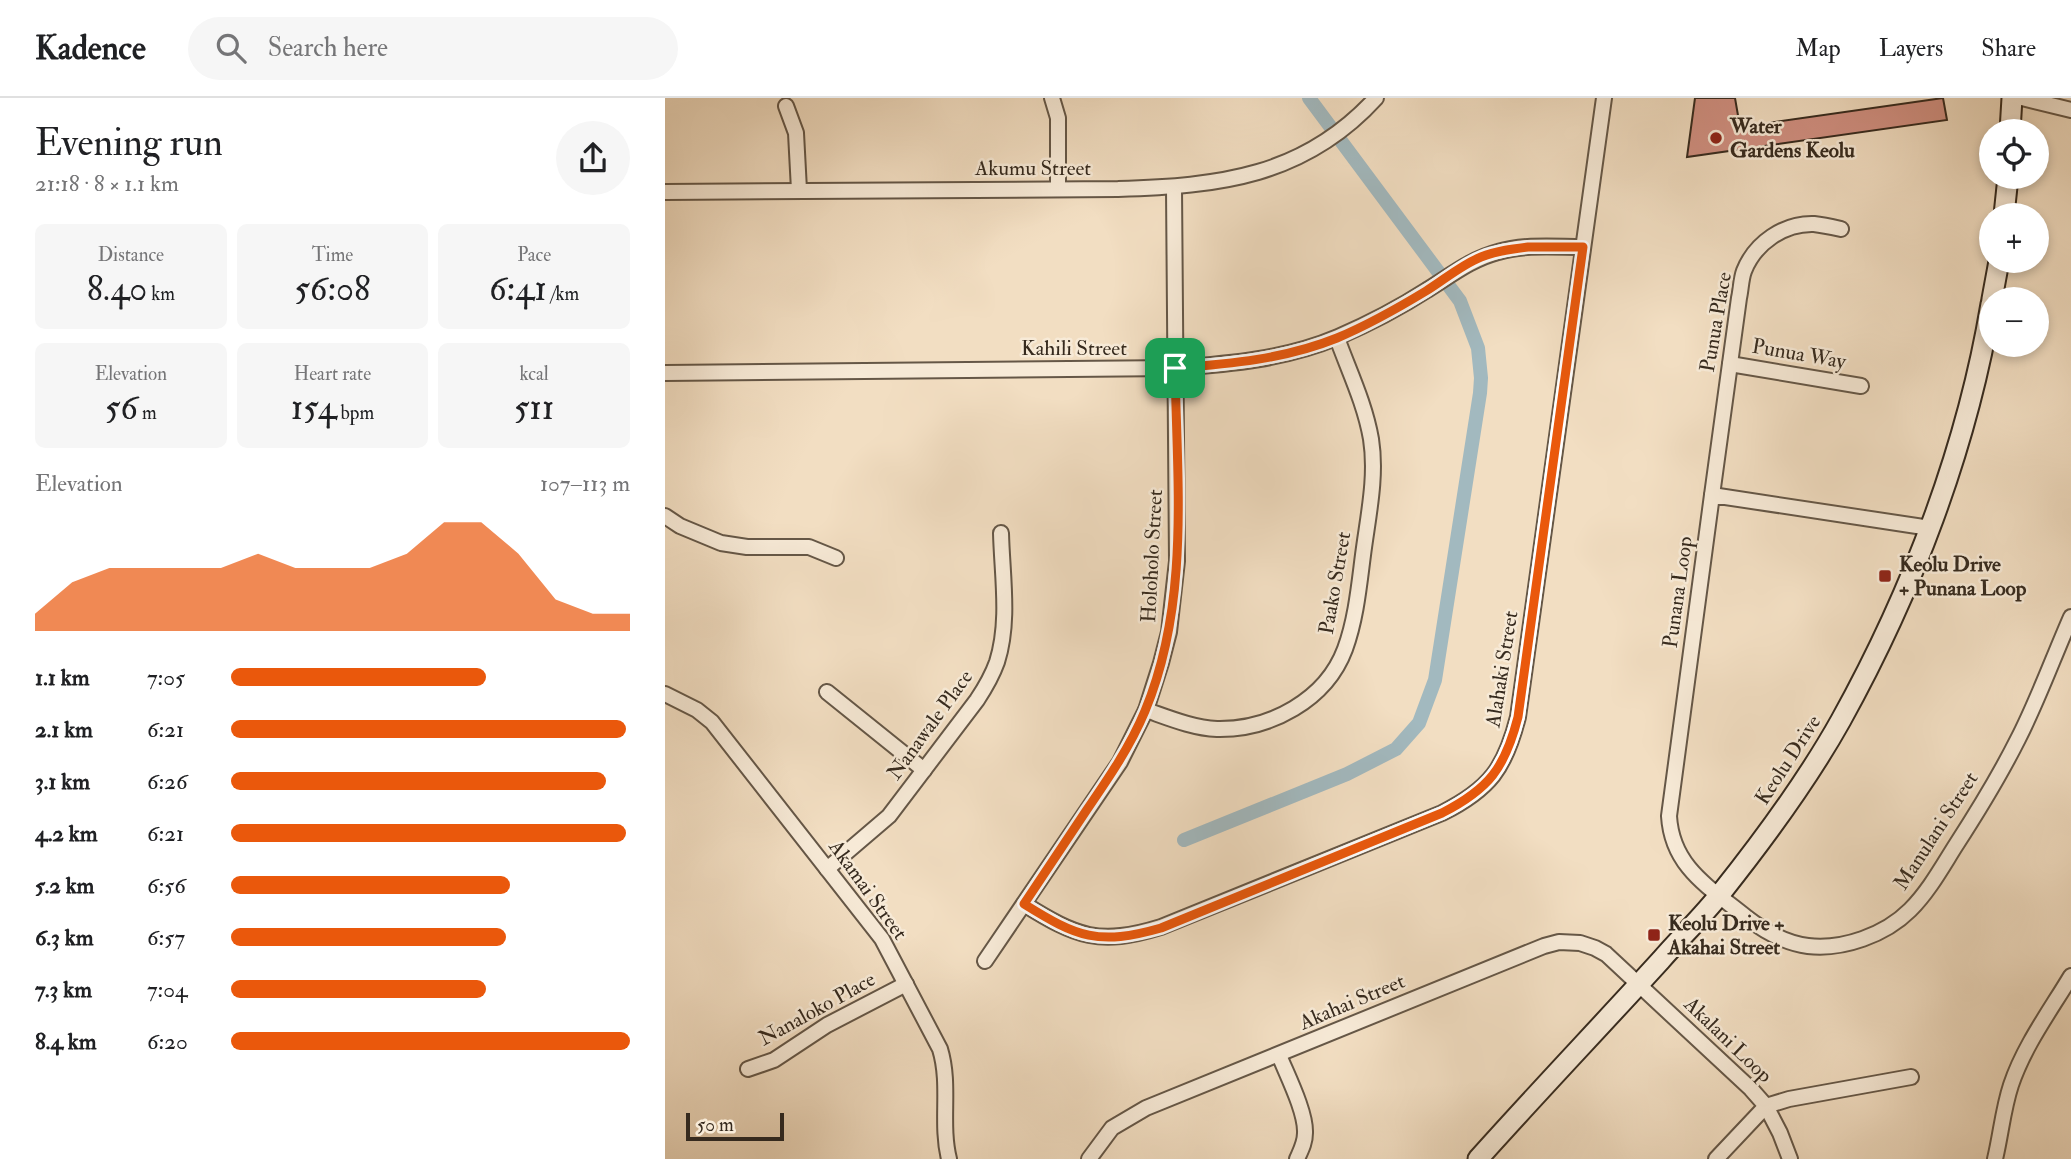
<!DOCTYPE html>
<meta charset="utf-8">
<style>
:root{--surface:#fff;--page:#f6f6f6;--text:#202124;--muted:#757577;--line:#e0e0e0;--accent:#ea580c}
body{margin:0;font-family:"IM FELL Double Pica",serif;background:var(--page);color:var(--text);height:100vh;display:flex;flex-direction:column;font-size:26px;white-space:nowrap}
*{box-sizing:border-box;margin:0}
p{font-size:23px;color:var(--muted)}
.icon{flex:none;width:38px;height:38px;fill:none;stroke:currentColor;stroke-width:2;stroke-linecap:round;stroke-linejoin:round}
.map{position:relative;flex:1;overflow:hidden}
.panel{display:flex;flex-direction:column;background:var(--surface);width:665px}
.panel>*{flex:none}
.controls{position:absolute;left:1314px;top:21px;display:grid;gap:14px}
.controls a{display:grid;place-items:center;width:70px;height:70px;border-radius:50%;background:var(--surface);box-shadow:0 4px 10px #0003;font-size:35px}
.scale{position:absolute;left:21px;bottom:18px;width:98px;box-sizing:border-box;padding-left:7px;border:4px solid #362a1e;border-top:0;font-size:19px;line-height:24px;white-space:nowrap;color:#362a1e;-webkit-text-stroke:5px #f7ead7;paint-order:stroke}
.pin{position:absolute;display:grid;place-items:center;width:60px;height:60px;color:#fff;margin:-30px;border-radius:14px;box-shadow:0 4px 10px #0006}
.round{display:grid;place-items:center;flex:none;width:74px;height:74px;border-radius:37px;background:var(--page)}
.overview{display:flex;align-items:center;justify-content:space-between;height:119px;padding:0 35px}
h1{font-size:38px;font-weight:600;line-height:52px}
.figures{display:grid;grid-template-columns:repeat(3,1fr);gap:10px;height:119px;padding:7px 35px}
.figures div{display:grid;align-content:center;border-radius:10px;background:var(--page);text-align:center}
.figures b{font-size:35px;font-weight:600}
.figures small{font-size:19px;font-weight:400}
.figures p{font-size:19px}
.chart{height:196px;padding:14px 35px}
.chart p{display:flex;justify-content:space-between}
.chart svg{width:100%;height:126px;margin-top:7px;fill:var(--accent);opacity:.7}
ul{padding:0 35px;list-style:none;font-size:23px}
li{display:grid;grid-template-columns:112px 84px 1fr;align-items:center;height:52px}
li i{height:18px;border-radius:9px;background:var(--accent)}
header{display:flex;align-items:center;gap:42px;box-sizing:border-box;height:98px;padding:0 35px;background:var(--surface);border-bottom:2px solid var(--line)}
header strong{font-size:33px}
nav{display:flex;gap:38px;margin-inline-start:auto;font-size:24px}
.search{width:490px;height:63px;background:var(--page);display:flex;align-items:center;gap:18px;box-sizing:border-box;padding:0 24px;border-radius:38px;color:var(--muted);font-size:26px}
main{display:flex;flex:1;min-height:0}
.map>svg:first-child{display:block}
</style>
<header>
<strong>Kadence</strong>
<div class="search"><svg class="icon" aria-label="search" viewBox="0 0 24 24"><circle cx="10" cy="10" r="6"/><path d="M15 15l6 6"/></svg>Search here</div>
<nav><a>Map</a><a>Layers</a><a>Share</a></nav>
</header>
<main>
<section class="panel">
<div class="overview"><div><h1>Evening run</h1><p>21:18 · 8 × 1.1 km</p></div><a class="round"><svg class="icon" aria-label="share" viewBox="0 0 24 24"><path d="M12 15V3M7 8l5-5 5 5M5 13v7h14v-7"/></svg></a></div>
<div class="figures">
<div><p>Distance</p><b>8.40<small> km</small></b></div>
<div><p>Time</p><b>56:08</b></div>
<div><p>Pace</p><b>6:41<small> /km</small></b></div>
</div>
<div class="figures">
<div><p>Elevation</p><b>56<small> m</small></b></div>
<div><p>Heart rate</p><b>154<small> bpm</small></b></div>
<div><p>kcal</p><b>511</b></div>
</div>
<div class="chart"><p><span>Elevation</span>107–113 m</p>
<svg viewBox="0 0 160 44" preserveAspectRatio="none"><path d="M0 44V38L10 27L20 22L30 22L40 22L50 22L60 17L70 22L80 22L90 22L100 17L110 6L120 6L130 17L140 33L150 38L160 38V44z"/></svg>
</div>
<ul>
<li><b>1.1 km</b>7:05<i style="width:64%"></i></li>
<li><b>2.1 km</b>6:21<i style="width:99%"></i></li>
<li><b>3.1 km</b>6:26<i style="width:94%"></i></li>
<li><b>4.2 km</b>6:21<i style="width:99%"></i></li>
<li><b>5.2 km</b>6:56<i style="width:70%"></i></li>
<li><b>6.3 km</b>6:57<i style="width:69%"></i></li>
<li><b>7.3 km</b>7:04<i style="width:64%"></i></li>
<li><b>8.4 km</b>6:20<i style="width:100%"></i></li>
</ul>
</section>
<div class="map">
<svg width="1406" height="1061" viewBox="0 0 1406 1061">
<rect width="100%" height="100%" fill="#f2dec2"/>
<filter id="stains"><feTurbulence type="fractalNoise" baseFrequency=".00286" numOctaves="4"/><feColorMatrix values="0 0 0 0 .2 0 0 0 0 .09 0 0 0 0 .02 0 0 0 .5 -.17"/></filter>
<radialGradient id="worn" r=".72"><stop offset=".6" stop-color="#630" stop-opacity="0"/><stop offset="1" stop-color="#630" stop-opacity=".3"/></radialGradient>
<g fill="none" stroke-linecap="round" stroke-linejoin="round">
<!-- canal -->
<path stroke="#a2b9bf" stroke-width="14" d="M519,742L682,676L731,651L754,625L770,582L815,295L816,280L813,250L795,203L644,0"/>
</g>
<!-- building -->
<path fill="#d19082" stroke="#362a1e" stroke-width="2" d="M1030,0H1070L1075,29L1278,0L1282,22L1022,59Z"/>
<g fill="none" stroke-linecap="round" stroke-linejoin="round">
<defs>
<g id="minor">
<path d="M387,0L393,20V91"/>
<path d="M1357,0L1406,12"/>
<path d="M121,8L131,35L134,92"/>
<path d="M0,94L453,91C554,88 639,79 711,0"/>
<path d="M1065,266L1196,288"/>
<path d="M0,275L510,270C566,266 621,261 673,239C703,226 734,210 762,192C785,178 806,161 833,154C860,146 890,149 918,149"/>
<path d="M1047,397L1074,200C1076,191 1076,181 1079,173C1090,145 1119,125 1149,126C1158,127 1167,129 1176,131"/>
<path d="M0,418L15,428L56,445L82,449H144L171,460"/>
<path d="M1265,430L1047,397L1004,718C1007,769 1044,789 1081,819C1099,833 1119,845 1143,848C1178,852 1220,837 1245,812C1264,793 1277,769 1291,747C1313,713 1335,677 1353,641C1373,602 1388,560 1406,519"/>
<path d="M162,594L259,672"/>
<path d="M0,596L32,612L47,624L217,841L275,951C286,987 275,1025 284,1061"/>
<path d="M481,612C504,620 528,630 552,631C605,632 661,602 680,551C691,521 694,488 698,457C703,418 712,379 706,341C700,306 684,273 672,240"/>
<path d="M162,771L224,718L312,602C320,590 327,578 332,564C345,523 337,477 336,435"/>
<path d="M359,806C412,839 434,848 496,829L777,715C825,691 840,670 853,619L939,0"/>
<path d="M320,863L455,664L481,612L496,565L504,534L512,463L509,90"/>
<path d="M614,957C622,977 641,1014 640,1035C640,1045 636,1052 632,1061"/>
<path d="M83,971L109,962L162,927L241,886"/>
<path d="M424,1061L447,1030L481,1010L879,848L894,844L915,845L930,850L941,856L1086,991L1101,1008L1051,1061"/>
<path d="M1125,1061L1115,1035L1101,1008L1124,1001L1246,979"/>
<path d="M1330,1061C1336,1036 1338,1011 1346,987C1359,948 1385,913 1406,878"/>
</g>
<g id="secondary">
<path d="M1345,33L1347,0"/>
<path d="M1339,117L1343,79"/>
<path d="M1327,201L1334,163"/>
<path d="M813,1061C873,994 935,929 996,862C1015,840 1037,819 1056,795C1099,741 1142,683 1176,622C1247,494 1302,350 1326,206"/>
</g>
</defs>
<!-- minor casing -->
<use href="#minor" stroke="#655747" stroke-width="18"/>
<!-- secondary casing -->
<use href="#secondary" stroke="#362a1e" stroke-width="23"/>
<!-- minor -->
<use href="#minor" stroke="#f7ead7" stroke-width="14"/>
<!-- secondary -->
<use href="#secondary" stroke="#f7ead7" stroke-width="19"/>
</g>
<g fill="none" stroke-linecap="round" stroke-linejoin="round">
<defs>
<path id="route" d="M863,149H918L853,619C840,670 824,691 777,715L496,830C433,848 412,839 359,806C380,775 400,744 421,713C443,681 465,649 480,613C525,505 512,384 510,270C565,266 620,261 672,240C703,227 733,210 761,193C779,182 796,167 816,159C831,153 847,151 863,149Z"/>
</defs>
<!-- route casing -->
<use href="#route" stroke="#fff" stroke-width="14"/>
<!-- route -->
<use href="#route" stroke="#ea580c" stroke-width="9"/>
</g>
<!-- markers -->
<g fill="#8f2418" stroke="#f7ead7" stroke-width="2.5">
<circle cx="1051" cy="40" r="7"/>
<rect x="1213" y="471" width="14" height="14" rx="3.5"/>
<rect x="982" y="830" width="14" height="14" rx="3.5"/>
</g>
<g text-anchor="middle" dominant-baseline="central" stroke-width="5" stroke-linejoin="round" paint-order="stroke">
<!-- poi labels -->
<g font-size="21" font-weight="bold" fill="#362a1e" stroke="#f7ead7" text-anchor="start">
<text x="1065" y="28">Water<tspan x="1065" dy="24">Gardens Keolu</tspan></text>
<text x="1234" y="466">Keolu Drive<tspan x="1234" dy="24">+ Punana Loop</tspan></text>
<text x="1003" y="825">Keolu Drive +<tspan x="1003" dy="24">Akahai Street</tspan></text>
</g>
<!-- street labels -->
<g font-size="21" fill="#362a1e" stroke="#f7ead7">
<text x="368" y="70">Akumu Street</text>
<text transform="translate(1051 224) rotate(-80)">Punua Place</text>
<text x="409" y="250">Kahili Street</text>
<text transform="translate(1134 256) rotate(10)">Punua Way</text>
<text transform="translate(487 458) rotate(-87)">Holoholo Street</text>
<text transform="translate(670 485) rotate(-80)">Paako Street</text>
<text transform="translate(1013 494) rotate(-82)">Punana Loop</text>
<text transform="translate(837 571) rotate(-81)">Alahaki Street</text>
<text transform="translate(265 627) rotate(-54)">Nanawale Place</text>
<text transform="translate(1123 662) rotate(-57)">Keolu Drive</text>
<text transform="translate(1271 733) rotate(-57)">Manulani Street</text>
<text transform="translate(203 792) rotate(54)">Akamai Street</text>
<text transform="translate(687 904) rotate(-23)">Akahai Street</text>
<text transform="translate(152 911) rotate(-29)">Nanaloko Place</text>
<text transform="translate(1063 942) rotate(44)">Akalani Loop</text>
</g>
</g>
<rect width="100%" height="100%" filter="url(#stains)"/>
<rect width="100%" height="100%" fill="url(#worn)"/>
</svg>
<div class="controls">
<a><svg class="icon" aria-label="locate" viewBox="0 0 24 24"><circle cx="12" cy="12" r="6"/><path d="M12 2v4M12 18v4M2 12h4M18 12h4"/></svg></a>
<a>+</a>
<a>−</a>
</div>
<div class="scale">50 m</div>
<div class="pin" style="left:510px;top:270px;background:#1e9e55"><svg class="icon" aria-label="arrive" viewBox="0 0 24 24"><path d="M6 21V4h12l-3 4 3 4H6"/></svg></div>
</div>
</main>
